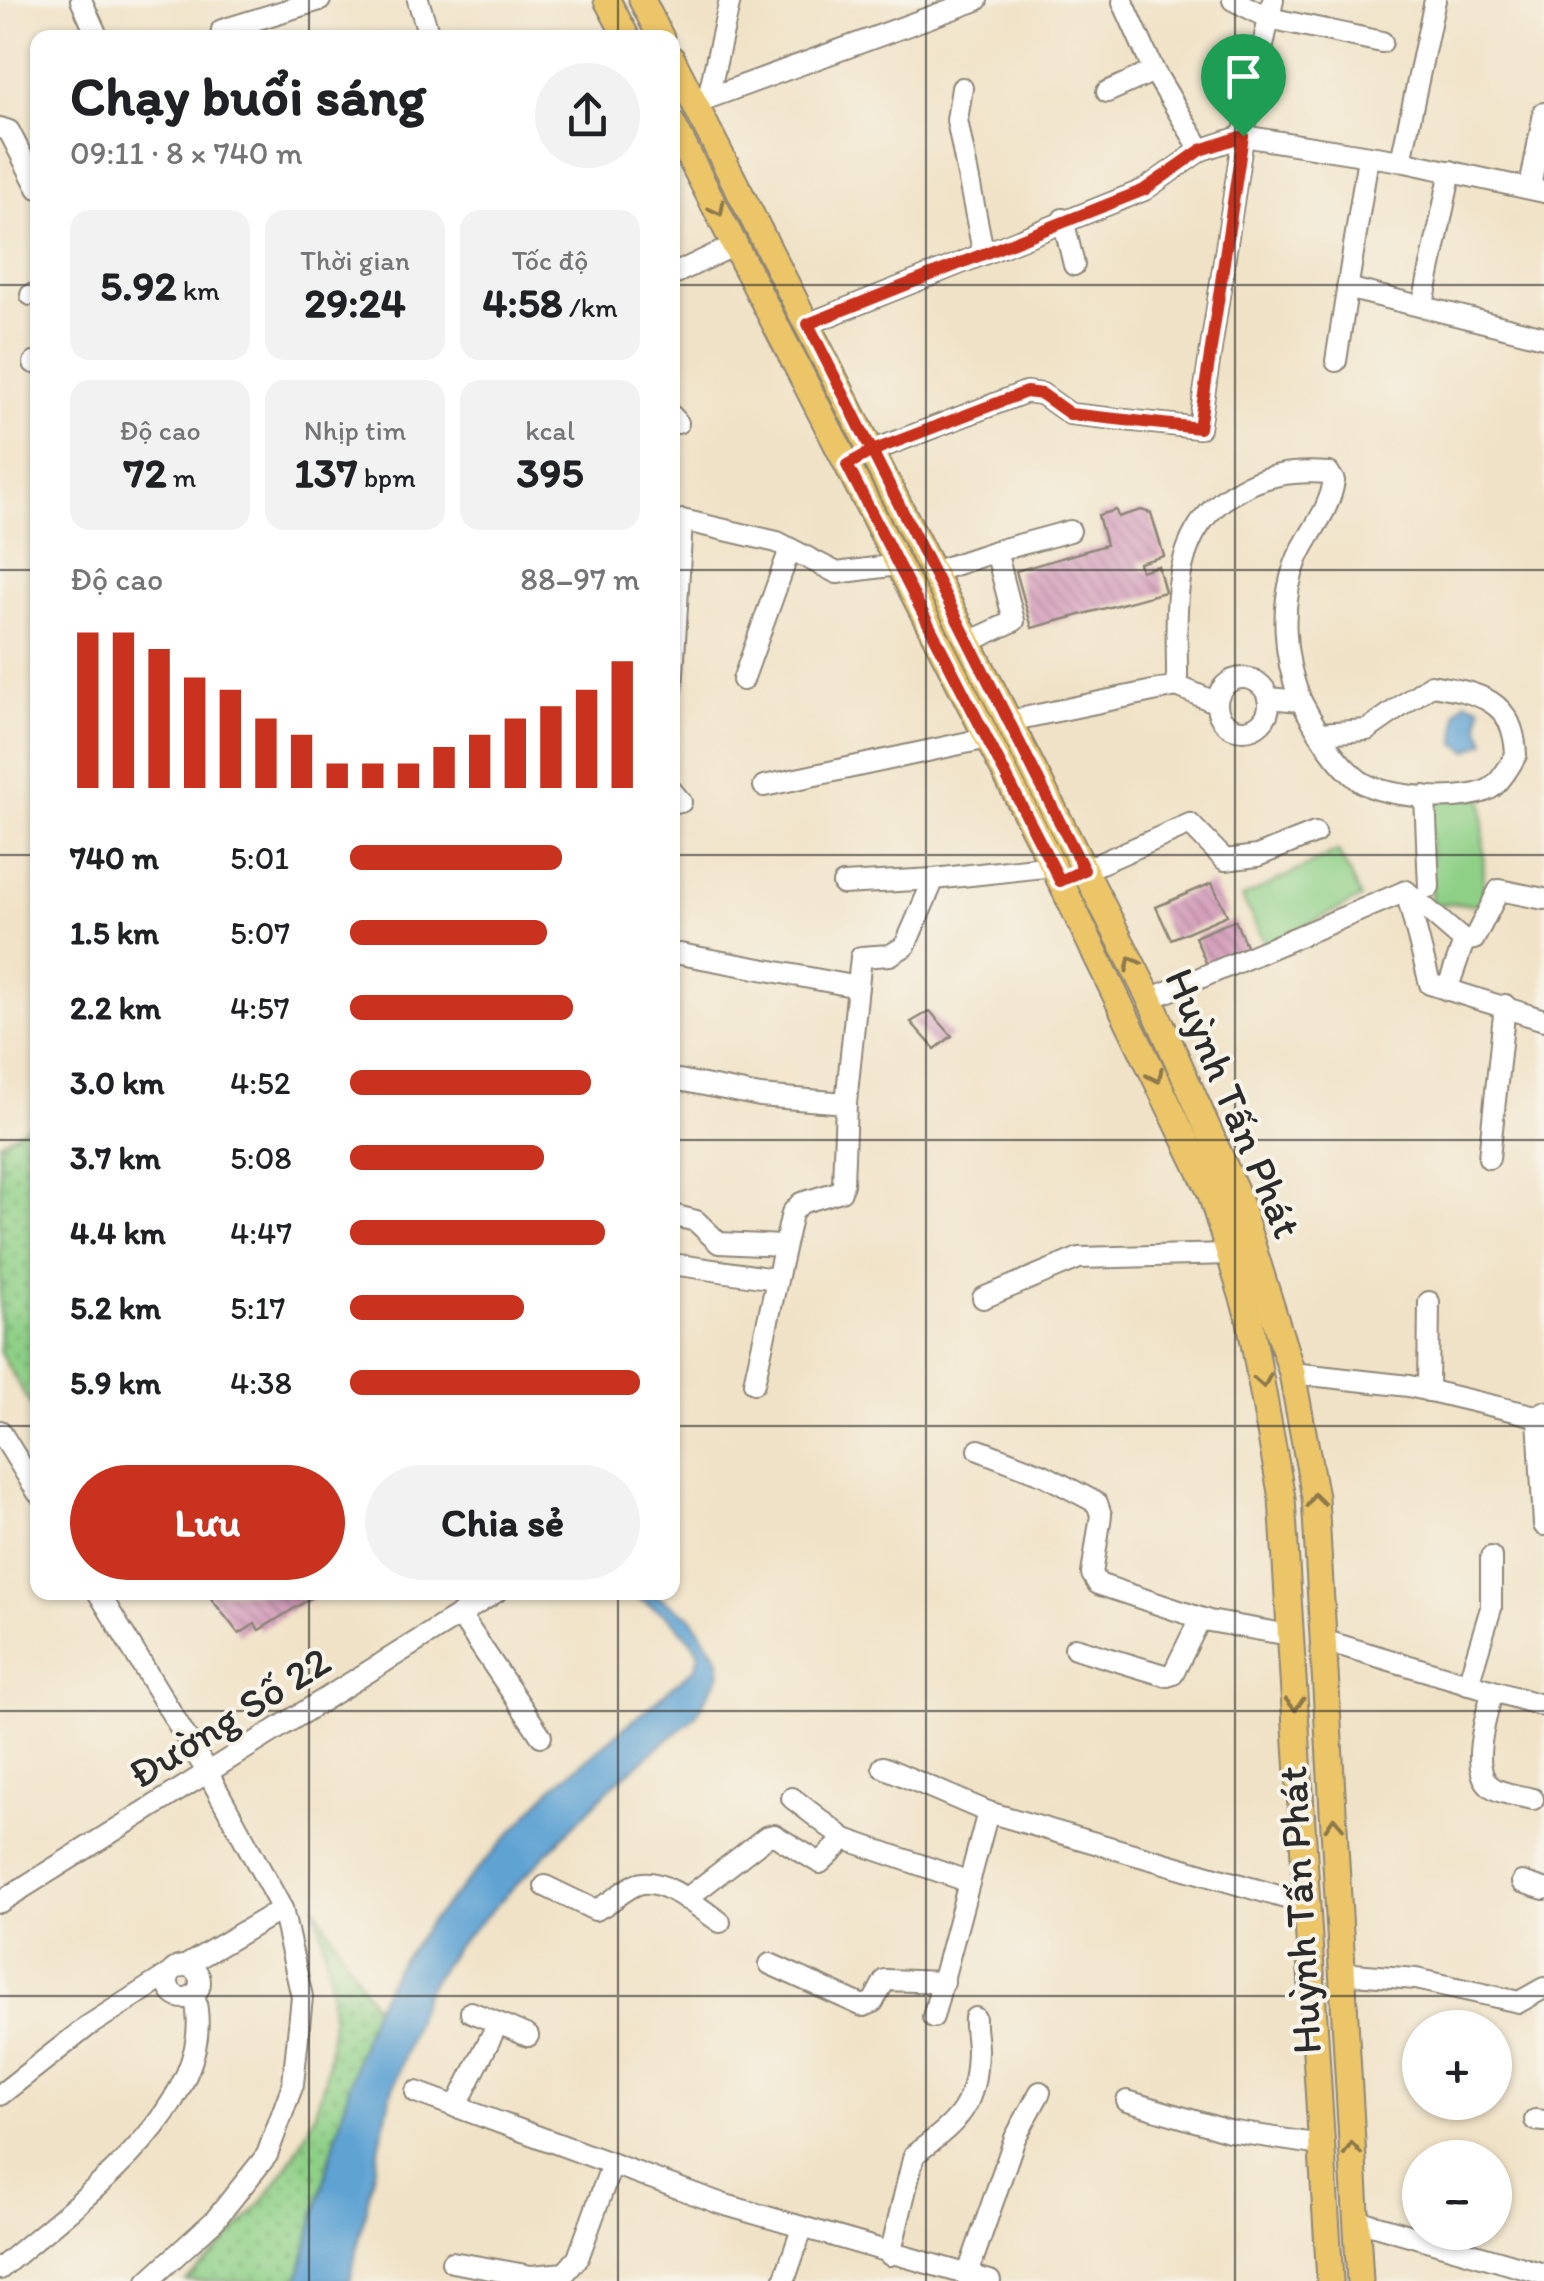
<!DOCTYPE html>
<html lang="vi">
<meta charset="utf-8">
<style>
:root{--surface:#fff;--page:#f2f2f2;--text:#202124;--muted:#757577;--accent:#c8321e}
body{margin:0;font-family:Itim,sans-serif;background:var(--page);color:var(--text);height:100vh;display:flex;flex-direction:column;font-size:38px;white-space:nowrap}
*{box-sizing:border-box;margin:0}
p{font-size:32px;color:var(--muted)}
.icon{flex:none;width:55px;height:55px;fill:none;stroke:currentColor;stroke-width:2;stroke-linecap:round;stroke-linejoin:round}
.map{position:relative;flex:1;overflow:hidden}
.drawer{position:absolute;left:30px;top:30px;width:650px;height:1570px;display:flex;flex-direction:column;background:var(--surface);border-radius:20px;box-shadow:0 2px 8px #0004}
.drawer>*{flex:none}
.controls{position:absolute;left:1402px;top:2010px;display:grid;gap:20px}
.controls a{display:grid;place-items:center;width:110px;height:110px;border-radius:50%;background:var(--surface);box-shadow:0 2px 8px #0004;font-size:50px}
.pin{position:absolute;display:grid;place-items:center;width:85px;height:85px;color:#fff;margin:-102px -42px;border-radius:50% 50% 50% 0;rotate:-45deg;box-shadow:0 0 10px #0007}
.pin .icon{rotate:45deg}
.round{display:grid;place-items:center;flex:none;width:105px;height:105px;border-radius:52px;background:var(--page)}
.head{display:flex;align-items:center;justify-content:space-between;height:170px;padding:0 40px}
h1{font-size:55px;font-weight:700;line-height:75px}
.figures{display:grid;grid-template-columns:repeat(3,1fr);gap:15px;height:170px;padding:10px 40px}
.figures div{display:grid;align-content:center;border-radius:20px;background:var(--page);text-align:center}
.figures b{font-size:42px;font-weight:700}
.figures small{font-size:28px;font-weight:400}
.figures p{font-size:28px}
.chart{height:280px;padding:20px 40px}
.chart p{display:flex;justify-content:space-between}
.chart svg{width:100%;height:180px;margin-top:10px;stroke:var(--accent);stroke-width:6}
.cta{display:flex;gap:20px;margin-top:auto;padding:20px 40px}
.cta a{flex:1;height:115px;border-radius:60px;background:var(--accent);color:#fff;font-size:40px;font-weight:700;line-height:115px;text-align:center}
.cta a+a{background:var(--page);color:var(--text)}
ul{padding:0 40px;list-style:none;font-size:32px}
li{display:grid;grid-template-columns:160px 120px 1fr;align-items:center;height:75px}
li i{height:25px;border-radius:12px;background:var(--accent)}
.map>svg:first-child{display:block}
</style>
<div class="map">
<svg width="1544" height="2281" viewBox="0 0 1544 2281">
<defs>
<pattern id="grass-dots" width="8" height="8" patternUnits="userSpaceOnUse" patternTransform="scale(2.5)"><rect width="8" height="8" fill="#8fd087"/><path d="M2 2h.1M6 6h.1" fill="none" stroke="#75a96f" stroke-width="1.8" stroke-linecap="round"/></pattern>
<pattern id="building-back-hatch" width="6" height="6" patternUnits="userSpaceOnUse" patternTransform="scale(2.5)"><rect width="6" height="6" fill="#d399b9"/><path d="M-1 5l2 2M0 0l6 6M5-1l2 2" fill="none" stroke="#ab7d97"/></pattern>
</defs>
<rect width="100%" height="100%" fill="#f7f3e8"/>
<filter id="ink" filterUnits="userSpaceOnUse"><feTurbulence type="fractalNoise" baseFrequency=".01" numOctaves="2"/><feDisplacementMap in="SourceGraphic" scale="20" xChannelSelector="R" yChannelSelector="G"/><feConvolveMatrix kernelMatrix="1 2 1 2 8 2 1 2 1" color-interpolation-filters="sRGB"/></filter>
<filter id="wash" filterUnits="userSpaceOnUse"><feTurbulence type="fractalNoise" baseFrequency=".0048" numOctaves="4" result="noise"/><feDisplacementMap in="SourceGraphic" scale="40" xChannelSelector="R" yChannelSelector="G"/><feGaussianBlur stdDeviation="2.25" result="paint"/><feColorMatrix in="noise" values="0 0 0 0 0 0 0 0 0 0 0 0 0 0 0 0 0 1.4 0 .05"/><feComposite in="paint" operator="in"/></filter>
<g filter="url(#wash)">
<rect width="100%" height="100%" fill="#f0e2c6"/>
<!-- grass -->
<g fill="url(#grass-dots)" stroke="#5d7e59" stroke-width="2.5">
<path d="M37,1120V1416L0,1353V1143Z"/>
<path d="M314,1904L375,2008L344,2106L298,2281H186C309,2169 362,2072 314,1904Z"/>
</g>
<!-- pitch -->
<g fill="#8fd087" stroke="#5d7e59" stroke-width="2.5">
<path d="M1483,798L1484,904H1431L1430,799Z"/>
<path d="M1338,851L1361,898L1266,945L1242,898Z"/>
</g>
<!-- water -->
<g fill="#5ea3d3" stroke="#44677f" stroke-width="2.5">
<path d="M1466,701L1481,706L1479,723L1485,742L1468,751L1456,743L1457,711Z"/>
<path d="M624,1593H653L691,1617L719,1659L720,1674L694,1718L614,1784L455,1948L425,1992L391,2093L350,2281H298L357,2057L372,2013L394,1971L430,1922L550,1790L696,1667L699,1652C681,1623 655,1604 624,1593Z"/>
</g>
<g id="blocks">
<!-- building -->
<g fill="url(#building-back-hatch)">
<path d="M1116,510L1118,517L1141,510L1151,513L1164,556L1139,563L1141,571L1158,566L1165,592L1032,628L1016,571L1106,545L1098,515Z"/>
<path d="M1212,883L1227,915L1171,939L1156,907Z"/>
<path d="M1235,920L1248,950L1208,967L1195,937Z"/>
<path d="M930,1011L952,1036L935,1049L911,1022Z"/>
<path d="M206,1592L250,1593L321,1592L259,1630L255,1624L239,1634Z"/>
</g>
</g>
</g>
<g filter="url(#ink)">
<use href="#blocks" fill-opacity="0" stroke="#8e8678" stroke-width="2.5"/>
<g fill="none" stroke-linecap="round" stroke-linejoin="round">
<defs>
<g id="minor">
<path d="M81,0L98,38"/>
<path d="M418,0L430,38"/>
<path d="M1233,0L1269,18L1382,42"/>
<path d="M1123,2L1154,71L1201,150"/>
<path d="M221,38L222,30L320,0"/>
<path d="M962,88L957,120L983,251"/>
<path d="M1107,92L1154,71"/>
<path d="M708,98L730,0"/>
<path d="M695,103L977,0"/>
<path d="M0,128L9,131L38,188"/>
<path d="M1401,161L1435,0"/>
<path d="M1530,188L1544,113"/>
<path d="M1063,219L1074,265"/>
<path d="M672,275L737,244"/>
<path d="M1347,288L1544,337"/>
<path d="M31,295L38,292"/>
<path d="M1423,304L1451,171"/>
<path d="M808,324L1144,190L1201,150L1243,136L1401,161L1544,192"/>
<path d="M1336,361L1368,157"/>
<path d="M34,363L38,362"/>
<path d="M672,416L678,423"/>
<path d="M872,451L1026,392L1042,394L1070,414L1199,428L1243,136L1273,0"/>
<path d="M996,551L1070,531"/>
<path d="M933,572L996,551L1014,621L969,642"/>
<circle cx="1243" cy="704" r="26"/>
<path d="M743,680L790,549"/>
<path d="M1177,686C1178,618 1165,535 1232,494C1263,475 1291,470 1329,473L1334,481C1329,512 1311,529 1298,557C1279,602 1283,658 1301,701L1268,698"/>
<path d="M672,691L682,520L777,542L837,573L897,565"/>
<path d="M1301,701C1317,730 1333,761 1360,781C1383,798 1472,805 1494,786C1503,778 1510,766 1516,755C1514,699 1479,693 1431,685L1367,730L1319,733"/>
<path d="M1009,721L1177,686L1217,703"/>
<path d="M764,786L988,738"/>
<path d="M672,791L681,802"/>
<path d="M1425,796L1429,887"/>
<path d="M1085,870L1190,824L1225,860L1257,856L1315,833"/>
<path d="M843,884L934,879"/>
<path d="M1406,891L1464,941"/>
<path d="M1464,941L1474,939L1499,890L1544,899"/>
<path d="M680,954L858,987"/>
<path d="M1447,990L1464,941"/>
<path d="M1150,999L1406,891L1430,984L1544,1020"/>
<path d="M679,1080L760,1096L846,1103"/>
<path d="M1489,1158L1505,1005"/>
<path d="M672,1215L696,1221L719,1243L783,1246"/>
<path d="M672,1264L775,1279"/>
<path d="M983,1298L1079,1258L1229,1254"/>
<path d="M1292,1373L1409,1386L1544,1418"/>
<path d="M754,1383L792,1213L801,1203L841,1191L843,1184L846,1103L861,957L890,955L905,946L934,879L1053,866"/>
<path d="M1428,1391L1429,1302"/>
<path d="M1544,1412L1538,1417L1544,1525"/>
<path d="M0,1431L38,1493"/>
<path d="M979,1450L1044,1475L1097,1503L1101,1515L1092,1574L1098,1584L1209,1621L1290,1635"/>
<path d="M98,1592L209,1775L282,1909L302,1997L293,2084L267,2155L215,2220L148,2281"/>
<path d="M460,1615L541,1736"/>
<path d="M1326,1641L1544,1706"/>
<path d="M1075,1648L1167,1676L1173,1674L1200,1619"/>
<path d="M1468,1684L1491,1608V1557"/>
<path d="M1492,1692C1487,1716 1466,1774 1495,1789C1506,1795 1522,1796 1533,1799"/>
<path d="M883,1767L988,1812L1306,1904"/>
<path d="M792,1798L845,1839L967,1881"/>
<path d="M1522,1882L1544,1889"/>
<path d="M545,1886L595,1910C611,1904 623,1889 638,1884C662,1876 701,1909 720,1922"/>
<path d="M686,1899L766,1837L774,1835L820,1863L845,1839"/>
<path d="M0,1902L496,1592"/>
<path d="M770,1964L863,2006L873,2002L885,1980L944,1982"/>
<circle cx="184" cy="1982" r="16"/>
<path d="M185,1966L282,1909"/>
<path d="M1341,1973L1416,1979L1519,2002L1544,1988"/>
<path d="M933,2017L988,1812"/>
<path d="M498,2023L528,2036"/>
<path d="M416,2092L722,2204L990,2281"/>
<path d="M0,2095L88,2026L169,1974"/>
<path d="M1127,2101L1229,2131L1321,2145"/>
<path d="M456,2107L498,2023L471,2012"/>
<path d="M1535,2120L1544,2121"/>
<path d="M1357,2220L1544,2274"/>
<path d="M890,2255L914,2155C958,2121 976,2109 977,2050C977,2039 974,2029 975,2018"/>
<path d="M452,2262L531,2276L565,2273L578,2258L612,2164"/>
<path d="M0,2269C71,2206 224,2104 194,1995"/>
<path d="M967,2276L1015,2138L1040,2092"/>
<path d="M784,2281L802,2229"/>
</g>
<g id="major">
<path d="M607,0L627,38"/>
<path d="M642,0L661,38"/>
<path d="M672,59L1150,999L1235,1190L1292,1373L1315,1497L1360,2281"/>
<path d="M672,123L1053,866L1210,1191L1250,1321L1282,1498L1330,2281"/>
</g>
</defs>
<!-- minor casing -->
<use href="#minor" stroke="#8e8678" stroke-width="24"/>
<!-- major casing -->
<use href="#major" stroke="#8e8678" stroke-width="29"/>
<!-- minor -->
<use href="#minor" stroke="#fff" stroke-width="20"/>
<!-- major -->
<use href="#major" stroke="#ecc569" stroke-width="25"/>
</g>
<!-- one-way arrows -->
<defs><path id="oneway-chevron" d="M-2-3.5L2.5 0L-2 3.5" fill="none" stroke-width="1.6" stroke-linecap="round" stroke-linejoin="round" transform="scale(2.5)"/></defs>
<g stroke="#8c784a">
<use href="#oneway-chevron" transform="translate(718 209) rotate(62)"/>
<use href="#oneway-chevron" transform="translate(1132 963) rotate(-117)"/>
<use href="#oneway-chevron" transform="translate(1156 1076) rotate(64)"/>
<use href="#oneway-chevron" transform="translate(1263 1381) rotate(79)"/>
<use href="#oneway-chevron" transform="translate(1315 1500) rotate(-97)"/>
<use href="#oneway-chevron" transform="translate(1295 1704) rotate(87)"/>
<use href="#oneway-chevron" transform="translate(1334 1824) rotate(-93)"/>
<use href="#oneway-chevron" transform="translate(1352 2149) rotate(-94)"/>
</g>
</g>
<g fill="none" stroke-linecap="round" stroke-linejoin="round" filter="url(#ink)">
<defs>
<path id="route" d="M1243,136L1201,150L1144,190L808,324L872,451L847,465L1060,881L1084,870L872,451L1026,392L1042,394L1070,414L1199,428L1243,136"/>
</defs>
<!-- route casing -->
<use href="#route" stroke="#fff" stroke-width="20"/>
<!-- route -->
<use href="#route" stroke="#c8321e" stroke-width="12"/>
</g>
<!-- grid -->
<path fill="none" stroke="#2b2b2b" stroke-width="2.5" stroke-opacity="0.55" d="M309,0V38M618,0V38M926,0V2281M1235,0V2281M0,285H38M672,285H1544M0,570H38M672,570H1544M0,855H38M672,855H1544M0,1140H38M672,1140H1544M0,1426H38M672,1426H1544M309,1592V2281M618,1592V2281M0,1711H1544M0,1996H1544"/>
<g text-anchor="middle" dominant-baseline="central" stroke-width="8" stroke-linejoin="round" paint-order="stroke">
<!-- street labels -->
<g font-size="42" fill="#2b2b2b" stroke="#f7f3e8">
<text transform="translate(1234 1103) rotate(67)">Huỳnh Tấn Phát</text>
<text transform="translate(229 1717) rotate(-32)">Đường Số 22</text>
<text transform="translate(1299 1910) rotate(-93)">Huỳnh Tấn Phát</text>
</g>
</g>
</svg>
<div class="controls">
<a>+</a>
<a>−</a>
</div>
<div class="pin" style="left:1243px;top:136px;background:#1e9e55"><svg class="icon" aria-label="arrive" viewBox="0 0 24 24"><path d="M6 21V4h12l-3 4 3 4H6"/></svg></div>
<section class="drawer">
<div class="head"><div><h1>Chạy buổi sáng</h1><p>09:11 · 8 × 740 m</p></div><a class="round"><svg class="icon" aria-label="share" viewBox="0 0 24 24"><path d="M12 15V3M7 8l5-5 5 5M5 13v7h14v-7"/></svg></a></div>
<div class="figures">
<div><b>5.92<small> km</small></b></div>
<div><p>Thời gian</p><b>29:24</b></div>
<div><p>Tốc độ</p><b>4:58<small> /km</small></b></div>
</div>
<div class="figures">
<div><p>Độ cao</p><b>72<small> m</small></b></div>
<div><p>Nhịp tim</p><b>137<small> bpm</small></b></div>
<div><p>kcal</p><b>395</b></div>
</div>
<div class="chart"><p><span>Độ cao</span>88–97 m</p>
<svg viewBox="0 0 160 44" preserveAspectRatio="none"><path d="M5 44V6M15 44V6M25 44V10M35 44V17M45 44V20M55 44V27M65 44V31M75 44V38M85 44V38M95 44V38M105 44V34M115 44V31M125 44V27M135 44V24M145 44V20M155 44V13"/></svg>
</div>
<ul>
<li><b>740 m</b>5:01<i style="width:73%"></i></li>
<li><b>1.5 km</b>5:07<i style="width:68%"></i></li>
<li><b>2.2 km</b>4:57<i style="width:77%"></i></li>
<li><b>3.0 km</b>4:52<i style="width:83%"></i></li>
<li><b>3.7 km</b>5:08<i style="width:67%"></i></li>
<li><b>4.4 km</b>4:47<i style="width:88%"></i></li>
<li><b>5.2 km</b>5:17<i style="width:60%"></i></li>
<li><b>5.9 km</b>4:38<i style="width:100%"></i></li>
</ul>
<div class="cta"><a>Lưu</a><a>Chia sẻ</a></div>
</section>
</div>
